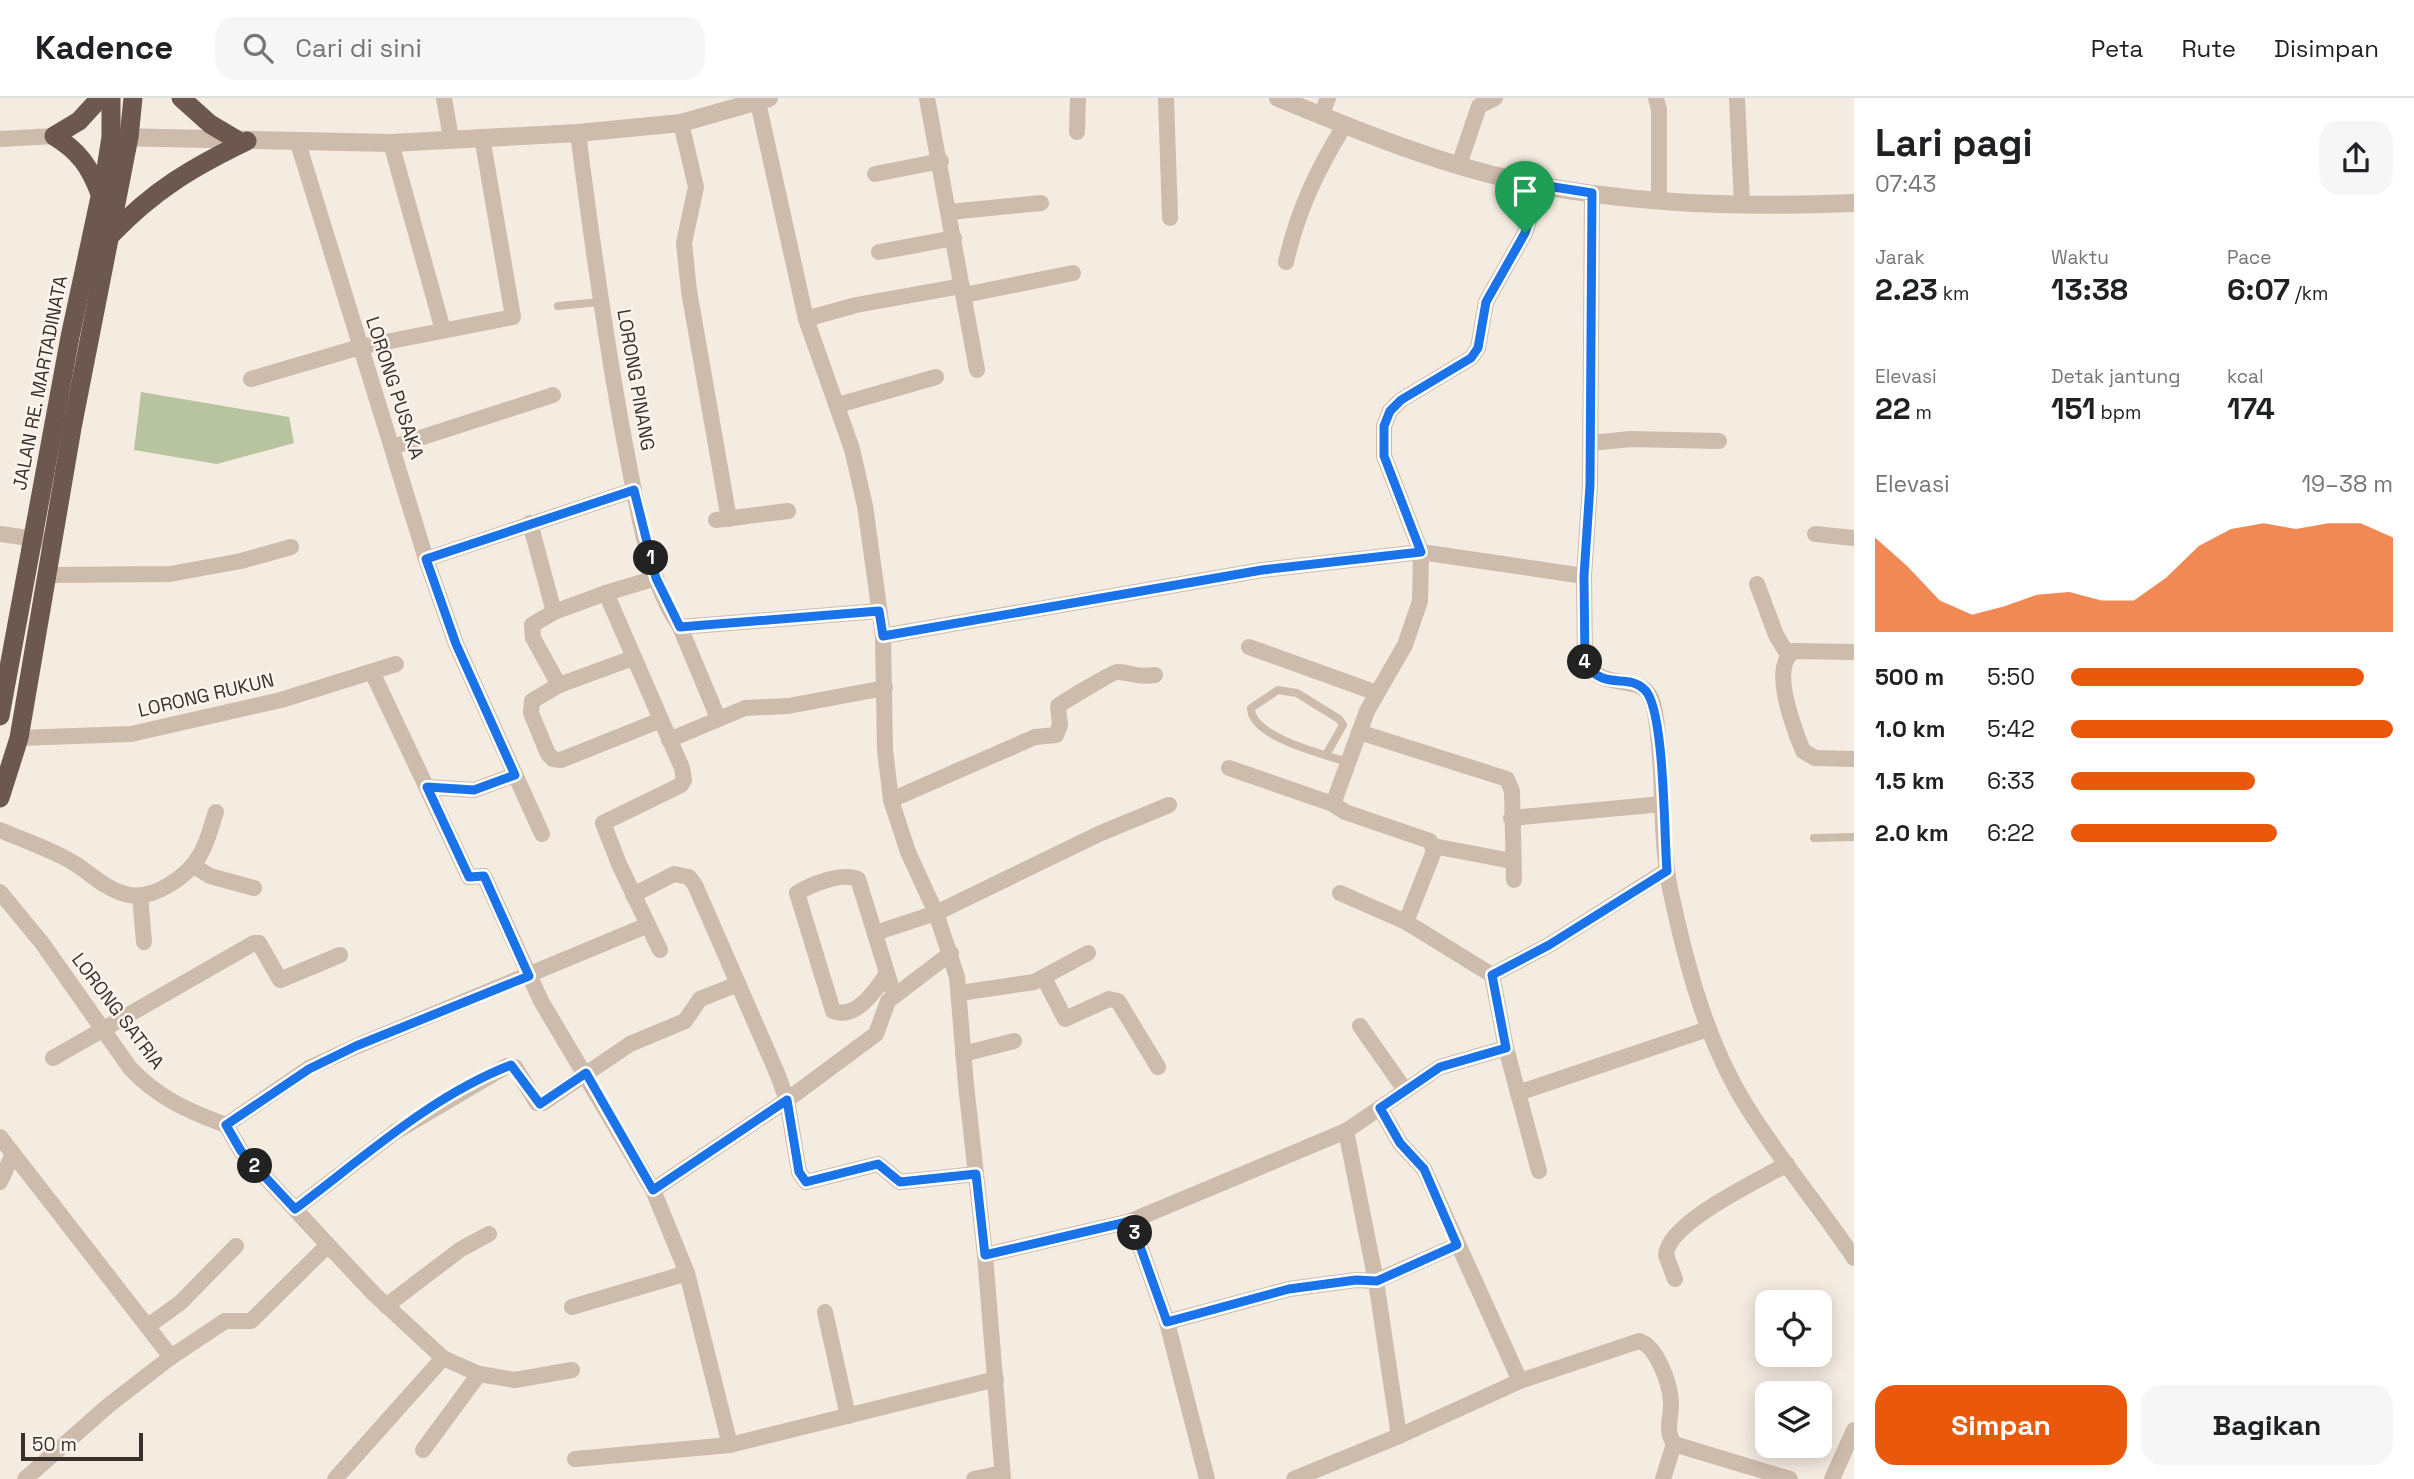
<!DOCTYPE html>
<html lang="id">
<meta charset="utf-8">
<style>
:root{--surface:#fff;--page:#f6f6f6;--text:#202124;--muted:#757577;--line:#e0e0e0;--accent:#ea580c}
body{margin:0;font-family:"Space Grotesk",sans-serif;background:var(--page);color:var(--text);height:100vh;display:flex;flex-direction:column;font-size:26px;white-space:nowrap}
*{box-sizing:border-box;margin:0}
p{font-size:23px;color:var(--muted)}
.icon{flex:none;width:38px;height:38px;fill:none;stroke:currentColor;stroke-width:2;stroke-linecap:round;stroke-linejoin:round}
.map{position:relative;flex:1;overflow:hidden}
.side{display:flex;flex-direction:column;background:var(--surface);width:560px}
.side>*{flex:none}
.fabs{position:absolute;left:1755px;top:1192px;display:grid;gap:14px}
.fabs a{display:grid;place-items:center;width:77px;height:77px;border-radius:14px;background:var(--surface);box-shadow:0 4px 18px #0003;font-size:35px}
.scale{position:absolute;left:21px;bottom:18px;width:122px;box-sizing:border-box;padding-left:7px;border:4px solid #3b302b;border-top:0;font-size:19px;line-height:24px;white-space:nowrap;color:#3b302b;-webkit-text-stroke:5px #fbf5ee;paint-order:stroke}
.pin{position:absolute;display:grid;place-items:center;width:60px;height:60px;color:#fff;margin:-72px -30px;border-radius:50% 50% 50% 0;rotate:-45deg;box-shadow:0 0 7px #0007}
.pin .icon{rotate:45deg}
.km{position:absolute;width:35px;height:35px;margin:-18px;border-radius:50%;background:#222;color:#fff;font-size:19px;line-height:35px;text-align:center}
.round{display:grid;place-items:center;flex:none;width:74px;height:74px;border-radius:21px;background:var(--page)}
.headline{display:flex;align-items:center;justify-content:space-between;height:119px;padding:0 21px}
h1{font-size:38px;font-weight:700;line-height:52px}
.figures{display:grid;grid-template-columns:repeat(3,1fr);gap:10px;height:119px;padding:7px 21px}
.figures div{display:grid;align-content:center}
.figures b{font-size:30px;font-weight:700}
.figures small{font-size:19px;font-weight:400}
.figures p{font-size:19px}
.chart{height:196px;padding:14px 21px}
.chart p{display:flex;justify-content:space-between}
.chart svg{width:100%;height:126px;margin-top:7px;fill:var(--accent);opacity:.7}
.cta{display:flex;gap:14px;margin-top:auto;padding:14px 21px}
.cta a{flex:1;height:80px;border-radius:21px;background:var(--accent);color:#fff;font-size:28px;font-weight:700;line-height:80px;text-align:center}
.cta a+a{background:var(--page);color:var(--text)}
ul{padding:0 21px;list-style:none;font-size:23px}
li{display:grid;grid-template-columns:112px 84px 1fr;align-items:center;height:52px}
li i{height:18px;border-radius:9px;background:var(--accent)}
header{display:flex;align-items:center;gap:42px;box-sizing:border-box;height:98px;padding:0 35px;background:var(--surface);border-bottom:2px solid var(--line)}
header strong{font-size:33px}
nav{display:flex;gap:38px;margin-inline-start:auto;font-size:24px}
.search{width:490px;height:63px;background:var(--page);display:flex;align-items:center;gap:18px;box-sizing:border-box;padding:0 24px;border-radius:21px;color:var(--muted);font-size:26px}
main{display:flex;flex:1;min-height:0}
.map>svg:first-child{display:block}
</style>
<header>
<strong>Kadence</strong>
<div class="search"><svg class="icon" aria-label="search" viewBox="0 0 24 24"><circle cx="10" cy="10" r="6"/><path d="M15 15l6 6"/></svg>Cari di sini</div>
<nav><a>Peta</a><a>Rute</a><a>Disimpan</a></nav>
</header>
<main>
<div class="map">
<svg width="1854" height="1381" viewBox="0 0 1854 1381">
<rect width="100%" height="100%" fill="#f4ebe1"/>
<!-- green -->
<path fill="#b8c4a0" d="M141,294L289,319L294,345L217,366L134,352Z"/>
<g fill="none" stroke-linecap="round" stroke-linejoin="round">
<!-- service -->
<g stroke="#cdbbac" stroke-width="8">
<path d="M558,208L600,204"/>
<path d="M1326,657L1343,627L1339,621L1297,595L1278,592L1251,610C1251,639 1323,656 1347,664"/>
<path d="M1814,740L1854,739"/>
</g>
<!-- minor -->
<g stroke="#cdbbac" stroke-width="16">
<path d="M444,0L451,41"/>
<path d="M757,0L806,221L852,351L865,408L883,538L885,652L891,702L908,754L936,815L957,879L966,987L985,1157L1003,1381"/>
<path d="M927,0L977,272"/>
<path d="M1166,0L1170,120"/>
<path d="M1656,0L1659,12V101"/>
<path d="M1737,0L1742,107"/>
<path d="M1321,18L1328,0"/>
<path d="M681,25L696,89L684,145L689,193L729,421"/>
<path d="M1077,34L1078,0"/>
<path d="M578,35C592,145 607,254 628,362C639,418 648,482 680,529L879,513"/>
<path d="M0,41L54,38"/>
<path d="M298,45L426,461L456,546L542,736"/>
<path d="M391,45L443,232"/>
<path d="M1459,67L1479,8L1495,0"/>
<path d="M875,76L941,63"/>
<path d="M1592,95L1590,387L1584,478L1585,565C1605,594 1640,575 1651,600C1657,614 1657,631 1659,647C1664,696 1660,746 1671,795C1686,865 1706,942 1744,1004C1777,1059 1819,1107 1854,1160"/>
<path d="M949,114L1041,105"/>
<path d="M879,154L954,140"/>
<path d="M1286,164C1298,112 1316,74 1344,28"/>
<path d="M964,197L1073,175"/>
<path d="M806,221L856,207L962,188"/>
<path d="M251,281L360,249L513,219L482,39"/>
<path d="M838,307L936,279"/>
<path d="M1590,345L1631,341L1719,343"/>
<path d="M392,349L553,297"/>
<path d="M716,422L788,413"/>
<path d="M530,425L554,514"/>
<path d="M0,436L43,442"/>
<path d="M1815,436L1854,440"/>
<path d="M426,461L634,392"/>
<path d="M49,477L170,476L241,463L291,449"/>
<path d="M656,480L606,495L682,670L684,682L681,687L603,725L619,766L660,852"/>
<path d="M1757,486L1776,537L1788,557"/>
<path d="M680,529L718,620"/>
<path d="M883,538L1262,472L1421,454L1584,478"/>
<path d="M1249,549L1377,595"/>
<path d="M1854,554L1794,553C1769,569 1794,630 1803,653L1815,660L1854,661"/>
<path d="M633,560L559,587L532,603L531,615L548,656L553,661L561,662L661,622"/>
<path d="M372,574L469,779L484,778L541,903L653,1092L687,1175L730,1347"/>
<path d="M559,587L533,540L532,527L554,514L606,495"/>
<path d="M1359,634L1507,681L1512,693L1514,782"/>
<path d="M19,640L131,636L281,602L396,566"/>
<path d="M669,642L745,610L788,608L885,590"/>
<path d="M1229,670L1333,706"/>
<path d="M427,689L474,692L515,677"/>
<path d="M891,702L1035,639L1056,637L1060,627L1058,608C1063,604 1113,574 1117,574C1132,574 1135,580 1155,577"/>
<path d="M1511,720L1663,706"/>
<path d="M0,732C21,741 44,749 65,760C86,770 102,790 125,796C152,804 189,778 201,755C208,743 211,728 216,714"/>
<path d="M1433,748L1512,763"/>
<path d="M194,768L210,778L254,790"/>
<path d="M0,794L42,845L130,970C158,1000 188,1013 226,1027"/>
<path d="M1340,795L1406,824L1492,877"/>
<path d="M633,797L674,776L689,779L695,787L777,975L787,1002L799,1074L806,1084L878,1066L900,1084L976,1076"/>
<path d="M140,798L144,844"/>
<path d="M1406,824L1434,753L1430,743L1345,714L1333,706L1367,613L1405,547L1420,503L1421,454L1384,358V328L1390,313L1401,302L1471,260L1478,250L1486,204L1525,135L1541,87"/>
<path d="M875,835L936,815L1101,735L1169,707"/>
<path d="M887,876C875,892 857,922 833,913L797,795C812,786 842,774 858,781L892,891"/>
<path d="M1044,880L1065,921L1109,901L1118,903L1158,969"/>
<path d="M960,895L1034,884L1088,855"/>
<path d="M1360,928L1405,992"/>
<path d="M963,956L1014,943"/>
<path d="M53,960L254,845H259L280,882L340,857"/>
<path d="M1518,995L1708,931"/>
<path d="M1380,1010L1400,1045L1424,1071L1520,1283"/>
<path d="M226,1027L309,970L357,948L648,827"/>
<path d="M226,1027L241,1053L328,1147L374,1196L443,1260L479,1276L515,1282L572,1272"/>
<path d="M1346,1033L1376,1183L1399,1338"/>
<path d="M0,1039L171,1259L109,1307L25,1381"/>
<path d="M1539,1073L1506,950L1492,877L1549,847L1666,773"/>
<path d="M0,1084L13,1056"/>
<path d="M653,1092L787,1002L876,936L888,903L951,855"/>
<path d="M295,1111L395,1034L507,968L515,969L537,1005H543L630,946L685,923L700,901L738,886"/>
<path d="M1131,1123L1167,1224L1289,1191L1356,1182L1376,1183L1457,1147"/>
<path d="M985,1157L1131,1123L1346,1033L1440,969L1506,950"/>
<path d="M1675,1181L1666,1157C1668,1124 1760,1082 1787,1066"/>
<path d="M386,1208L461,1151L489,1136"/>
<path d="M572,1209L687,1175"/>
<path d="M825,1214L848,1318"/>
<path d="M1167,1224L1207,1381"/>
<path d="M148,1228L180,1205L236,1148"/>
<path d="M171,1259L225,1223H251L328,1147"/>
<path d="M423,1352L479,1276"/>
<path d="M575,1361L730,1347L996,1281"/>
<path d="M335,1381L443,1260"/>
<path d="M974,1381L1002,1375"/>
<path d="M1294,1381L1399,1338L1520,1283L1639,1243C1657,1248 1670,1286 1671,1304C1672,1321 1664,1330 1674,1346L1790,1381"/>
<path d="M1663,1381L1674,1346"/>
<path d="M1832,1381L1854,1332"/>
</g>
<!-- tertiary -->
<g stroke="#cdbbac" stroke-width="18">
<path d="M1278,0C1347,28 1416,57 1489,76C1607,106 1733,110 1854,105"/>
<path d="M115,39L391,45L578,35L681,25L769,0"/>
</g>
<!-- trunk -->
<g stroke="#6c584f" stroke-width="19">
<path d="M181,0L210,26L237,42"/>
<path d="M100,96C90,69 79,53 54,38L79,23L100,0"/>
<path d="M112,136C154,92 193,69 247,43"/>
<path d="M0,618L70,239L106,71L111,39V0"/>
<path d="M0,700L19,640L72,330L129,39L133,0"/>
</g>
</g>
<g fill="none" stroke-linecap="round" stroke-linejoin="round">
<defs>
<path id="route" d="M1541,87L1592,95L1590,387L1584,478L1585,565C1604,594 1628,574 1645,592C1665,612 1664,740 1667,773L1549,847L1492,877L1506,950L1440,969L1380,1010L1400,1045L1424,1071L1457,1147L1377,1183L1356,1182L1289,1191L1167,1224L1131,1123L985,1157L976,1076L900,1084L878,1066L806,1084L799,1074L787,1002L653,1092L586,975L540,1006L511,967C431,998 363,1060 295,1111L241,1053L226,1027L309,971L356,948L529,878L484,778L469,779L427,689L474,692L515,677L456,546L426,461L634,392L656,480L680,529L879,513L883,538L1262,472L1421,454L1384,358V328L1390,313L1401,302L1471,260L1478,250L1486,204L1525,135Z"/>
</defs>
<!-- route casing -->
<use href="#route" stroke="#fff" stroke-width="14"/>
<!-- route -->
<use href="#route" stroke="#1a73e8" stroke-width="9"/>
</g>
<g text-anchor="middle" dominant-baseline="central" stroke-width="5" stroke-linejoin="round" paint-order="stroke">
<!-- street labels -->
<g font-size="19" fill="#3b302b" stroke="#fbf5ee">
<text transform="translate(636 282) rotate(80)">LORONG PINANG</text>
<text transform="translate(40 285) rotate(-79)">JALAN RE. MARTADINATA</text>
<text transform="translate(395 290) rotate(72)">LORONG PUSAKA</text>
<text transform="translate(206 597) rotate(-13)">LORONG RUKUN</text>
<text transform="translate(118 913) rotate(53)">LORONG SATRIA</text>
</g>
</g>
</svg>
<div class="fabs">
<a><svg class="icon" aria-label="locate" viewBox="0 0 24 24"><circle cx="12" cy="12" r="6"/><path d="M12 2v4M12 18v4M2 12h4M18 12h4"/></svg></a>
<a><svg class="icon" aria-label="layers" viewBox="0 0 24 24"><path d="M12 4l9 5-9 5-9-5zM3 14l9 5 9-5"/></svg></a>
</div>
<div class="scale">50 m</div>
<div class="pin" style="left:1525px;top:135px;background:#1e9e55"><svg class="icon" aria-label="arrive" viewBox="0 0 24 24"><path d="M6 21V4h12l-3 4 3 4H6"/></svg></div>
<b class="km" style="left:651px;top:460px">1</b>
<b class="km" style="left:255px;top:1068px">2</b>
<b class="km" style="left:1135px;top:1135px">3</b>
<b class="km" style="left:1585px;top:564px">4</b>
</div>
<section class="side">
<div class="headline"><div><h1>Lari pagi</h1><p>07:43</p></div><a class="round"><svg class="icon" aria-label="share" viewBox="0 0 24 24"><path d="M12 15V3M7 8l5-5 5 5M5 13v7h14v-7"/></svg></a></div>
<div class="figures">
<div><p>Jarak</p><b>2.23<small> km</small></b></div>
<div><p>Waktu</p><b>13:38</b></div>
<div><p>Pace</p><b>6:07<small> /km</small></b></div>
</div>
<div class="figures">
<div><p>Elevasi</p><b>22<small> m</small></b></div>
<div><p>Detak jantung</p><b>151<small> bpm</small></b></div>
<div><p>kcal</p><b>174</b></div>
</div>
<div class="chart"><p><span>Elevasi</span>19–38 m</p>
<svg viewBox="0 0 160 44" preserveAspectRatio="none"><path d="M0 44V11L10 21L20 33L30 38L40 35L50 31L60 30L70 33L80 33L90 25L100 14L110 8L120 6L130 8L140 6L150 6L160 11V44z"/></svg>
</div>
<ul>
<li><b>500 m</b>5:50<i style="width:91%"></i></li>
<li><b>1.0 km</b>5:42<i style="width:100%"></i></li>
<li><b>1.5 km</b>6:33<i style="width:57%"></i></li>
<li><b>2.0 km</b>6:22<i style="width:64%"></i></li>
</ul>
<div class="cta"><a>Simpan</a><a>Bagikan</a></div>
</section>
</main>
